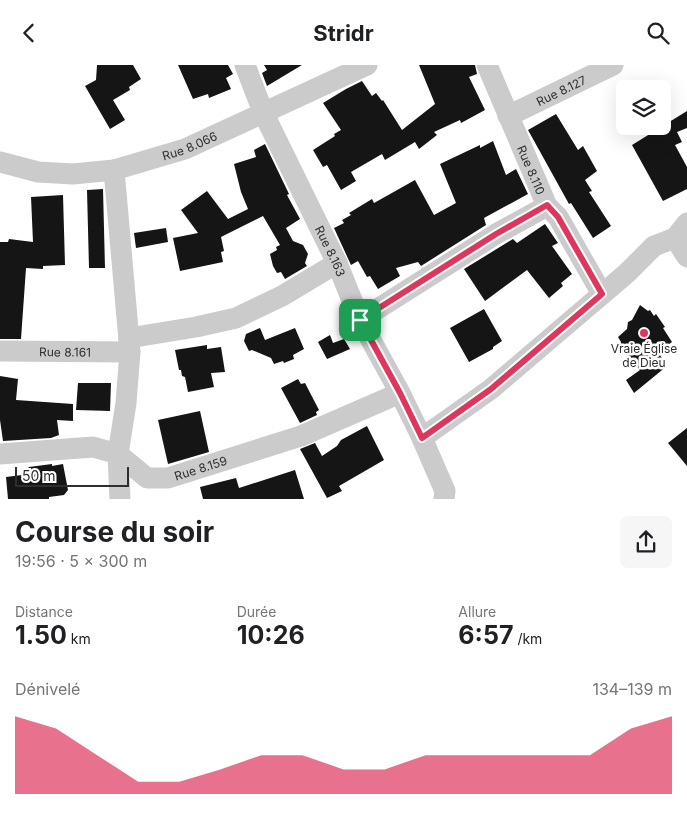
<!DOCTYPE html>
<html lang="fr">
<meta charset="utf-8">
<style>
:root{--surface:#fff;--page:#f6f6f6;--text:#202124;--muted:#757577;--accent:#df365d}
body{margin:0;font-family:Inter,sans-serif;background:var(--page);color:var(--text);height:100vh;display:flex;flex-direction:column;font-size:19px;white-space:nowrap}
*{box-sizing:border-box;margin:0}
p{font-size:16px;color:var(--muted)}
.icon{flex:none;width:28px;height:28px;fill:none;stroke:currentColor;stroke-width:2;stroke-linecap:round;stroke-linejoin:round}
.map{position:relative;height:434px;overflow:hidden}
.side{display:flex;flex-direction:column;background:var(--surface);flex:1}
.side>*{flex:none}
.fabs{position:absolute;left:616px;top:15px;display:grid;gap:10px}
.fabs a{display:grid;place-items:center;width:55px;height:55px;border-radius:8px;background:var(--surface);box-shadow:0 5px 20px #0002;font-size:25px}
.scale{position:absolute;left:15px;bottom:12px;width:114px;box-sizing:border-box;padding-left:5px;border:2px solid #2e2e2e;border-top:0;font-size:14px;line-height:18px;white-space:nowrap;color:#2e2e2e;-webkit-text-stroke:4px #fff;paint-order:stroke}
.pin{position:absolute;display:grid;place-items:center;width:42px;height:42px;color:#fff;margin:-21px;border-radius:10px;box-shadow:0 2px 8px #0006}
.round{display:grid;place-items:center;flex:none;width:52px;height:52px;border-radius:8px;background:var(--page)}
.headline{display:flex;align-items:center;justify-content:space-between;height:85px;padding:0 15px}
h1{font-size:28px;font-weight:700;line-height:38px}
.figures{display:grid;grid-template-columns:repeat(3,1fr);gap:8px;height:85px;padding:5px 15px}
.figures div{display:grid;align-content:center}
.figures b{font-size:25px;font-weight:700}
.figures small{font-size:14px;font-weight:400}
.figures p{font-size:14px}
.chart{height:140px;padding:10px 15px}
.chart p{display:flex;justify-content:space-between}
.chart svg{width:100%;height:90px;margin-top:5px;fill:var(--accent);opacity:.7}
header{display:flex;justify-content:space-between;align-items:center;height:65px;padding:0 15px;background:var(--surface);font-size:22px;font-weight:700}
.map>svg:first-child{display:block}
</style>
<header><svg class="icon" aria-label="back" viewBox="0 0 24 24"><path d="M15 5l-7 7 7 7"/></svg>Stridr<svg class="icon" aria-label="search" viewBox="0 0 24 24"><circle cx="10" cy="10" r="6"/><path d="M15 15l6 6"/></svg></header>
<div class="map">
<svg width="687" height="434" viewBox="0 0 687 434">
<rect width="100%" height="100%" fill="#fff"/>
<!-- building -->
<g fill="#151515">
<path d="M97,0H133L141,14L129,22L130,25L113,35L125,55L110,64L85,21L96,15Z"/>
<path d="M178,0H228L233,9L226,13L231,24L209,33L208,29L193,34Z"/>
<path d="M264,0H302L267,21L262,8L267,5Z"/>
<path d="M419,0H475L477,9L469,12L485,45L461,58L460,55L434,67L437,70L419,84L415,77L385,95L382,89L351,107L356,116L341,125L327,100L323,102L313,85L335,71L334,69L341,65L323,38L346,24L362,16L372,31L376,28L382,36L383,35L402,65L435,39Z"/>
<path d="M687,46V63L677,67L682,77L675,80L687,102V124L663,136L632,80Z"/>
<path d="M556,49L578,85L583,81L597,106L585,115L592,126L589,127L611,161L593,173L571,138L569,139L528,65Z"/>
<path d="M493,76L506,110L516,104L528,129L484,153L486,160L421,201L418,197L396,203L400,211L378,224L370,211L367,212L358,196L351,200L334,163L344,158L342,155L351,150L349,148L372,134L374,138L415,115L434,150L456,138L440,99L480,80V83Z"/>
<path d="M265,79L289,129L287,130L300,154L286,163L293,176L303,180L308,189L305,198L307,201L285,214L281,207L277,208L273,201L270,189L277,185L276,182L280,180L263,151L221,172L224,186L221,187L223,197L180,206L173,173L198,168L181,145L207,126L228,154L248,144L241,127L234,99L256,92L254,85Z"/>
<path d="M103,124L105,203H89L87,125Z"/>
<path d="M63,130L65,200L43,201V204L26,203L21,274H0V177H8L9,174L33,177L31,132Z"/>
<path d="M545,159L558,178L552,181L572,209L561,218L563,221L549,233L527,205L485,236L464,204L513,174L517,178Z"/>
<path d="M166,163L168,177L136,183L134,168Z"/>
<path d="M640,240L648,246L650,245L654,251L656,249L665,262L663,263L672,277L658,287L667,301L634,328L626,315L640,305L619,279L621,277L618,272L627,264L628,257L632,255Z"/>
<path d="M484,244L502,276L493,282V284L469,297L450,263Z"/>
<path d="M260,263L265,275L295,263L304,284L293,290L294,294L284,298L283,296L274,299L271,293L252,285L249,286L244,276L246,269Z"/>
<path d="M330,270L333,278L344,274L350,284L327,294L318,277Z"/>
<path d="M207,280V284L221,282L225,307L211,308L214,322L188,327L185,312L182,311L181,305H179L175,285Z"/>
<path d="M0,311L18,314L16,335L73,339V356L57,355L59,370L51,373L3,376L0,355Z"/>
<path d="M298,314L301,319L305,318L319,345L316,347L317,350L300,358L281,323Z"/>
<path d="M78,318H111L110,346L76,345Z"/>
<path d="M200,346L209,387L168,399L158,355Z"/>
<path d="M367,361L384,395L339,421L342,426L327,433L300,384L315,378L322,391L337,381L341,375Z"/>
<path d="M687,363V401L668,378Z"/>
<path d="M52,399V401L63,399L68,425L64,430L49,432V434H8L6,412L22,410L29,402Z"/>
<path d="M295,405L304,434H203L200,422L236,413L239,423Z"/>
</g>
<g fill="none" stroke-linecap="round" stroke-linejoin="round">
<!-- minor -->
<g stroke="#cbcbcb" stroke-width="21">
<path id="s1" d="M245,0L263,47L337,198L360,255L400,328L422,373L445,426L444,434"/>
<path id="s2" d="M487,0L547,141L558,152L602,229"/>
<path id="s3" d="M508,51L613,0"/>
<path id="s4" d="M0,97L38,107L73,109L114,105L185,84L367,0"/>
<path d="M114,105L130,287L126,338L118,389L120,434"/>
<path d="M675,173L687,192"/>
<path d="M360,255L496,169L547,141"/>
<path d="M129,273L196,262L236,253L282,231L337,198"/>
<path id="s5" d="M0,286L130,287"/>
<path d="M422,373L491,324L627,208L654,181L675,173L687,158"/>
<path id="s6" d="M0,389L93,382L118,389L147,413H168L301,371L400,328"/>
</g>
</g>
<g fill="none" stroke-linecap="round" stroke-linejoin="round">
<defs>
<path id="route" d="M547,140L558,152L602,229L491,324L422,373L400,328L360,255L496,169Z"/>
</defs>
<!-- route casing -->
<use href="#route" stroke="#fff" stroke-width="10"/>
<!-- route -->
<use href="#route" stroke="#df365d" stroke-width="6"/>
</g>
<!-- markers -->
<circle fill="#df365d" stroke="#fff" stroke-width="2" cx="644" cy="268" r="5"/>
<g text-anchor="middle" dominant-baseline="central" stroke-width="5" stroke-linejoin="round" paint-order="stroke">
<!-- street labels -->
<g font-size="12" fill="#2e2e2e" stroke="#fff">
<text stroke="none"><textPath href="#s3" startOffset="59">Rue 8.127</textPath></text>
<text stroke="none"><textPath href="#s4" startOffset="195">Rue 8.066</textPath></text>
<text stroke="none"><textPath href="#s2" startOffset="114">Rue 8.110</textPath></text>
<text stroke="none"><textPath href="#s1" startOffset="205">Rue 8.163</textPath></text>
<text stroke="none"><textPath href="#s5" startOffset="65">Rue 8.161</textPath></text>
<text stroke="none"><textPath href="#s6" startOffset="212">Rue 8.159</textPath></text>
</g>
<!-- poi labels -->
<g font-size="12" fill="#2e2e2e" stroke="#fff">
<text x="644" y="283">Vraie Église<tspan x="644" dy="14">de Dieu</tspan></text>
</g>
</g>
</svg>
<div class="fabs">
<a><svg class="icon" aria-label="layers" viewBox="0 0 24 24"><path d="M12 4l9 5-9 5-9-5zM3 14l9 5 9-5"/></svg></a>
</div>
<div class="scale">50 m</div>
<div class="pin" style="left:360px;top:255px;background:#1e9e55"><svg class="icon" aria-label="arrive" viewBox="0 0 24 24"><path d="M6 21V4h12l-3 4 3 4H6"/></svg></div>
</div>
<section class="side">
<div class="headline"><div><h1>Course du soir</h1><p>19:56 · 5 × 300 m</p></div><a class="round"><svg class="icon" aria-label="share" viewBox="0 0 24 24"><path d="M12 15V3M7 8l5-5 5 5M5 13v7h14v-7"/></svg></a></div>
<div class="figures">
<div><p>Distance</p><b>1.50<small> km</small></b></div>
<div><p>Durée</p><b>10:26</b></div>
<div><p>Allure</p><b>6:57<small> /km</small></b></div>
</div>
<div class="chart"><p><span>Dénivelé</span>134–139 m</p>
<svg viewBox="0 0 160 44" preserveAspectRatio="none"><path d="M0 44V6L10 12L20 25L30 38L40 38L50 32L60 25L70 25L80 32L90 32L100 25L110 25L120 25L130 25L140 25L150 12L160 6V44z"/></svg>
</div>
</section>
